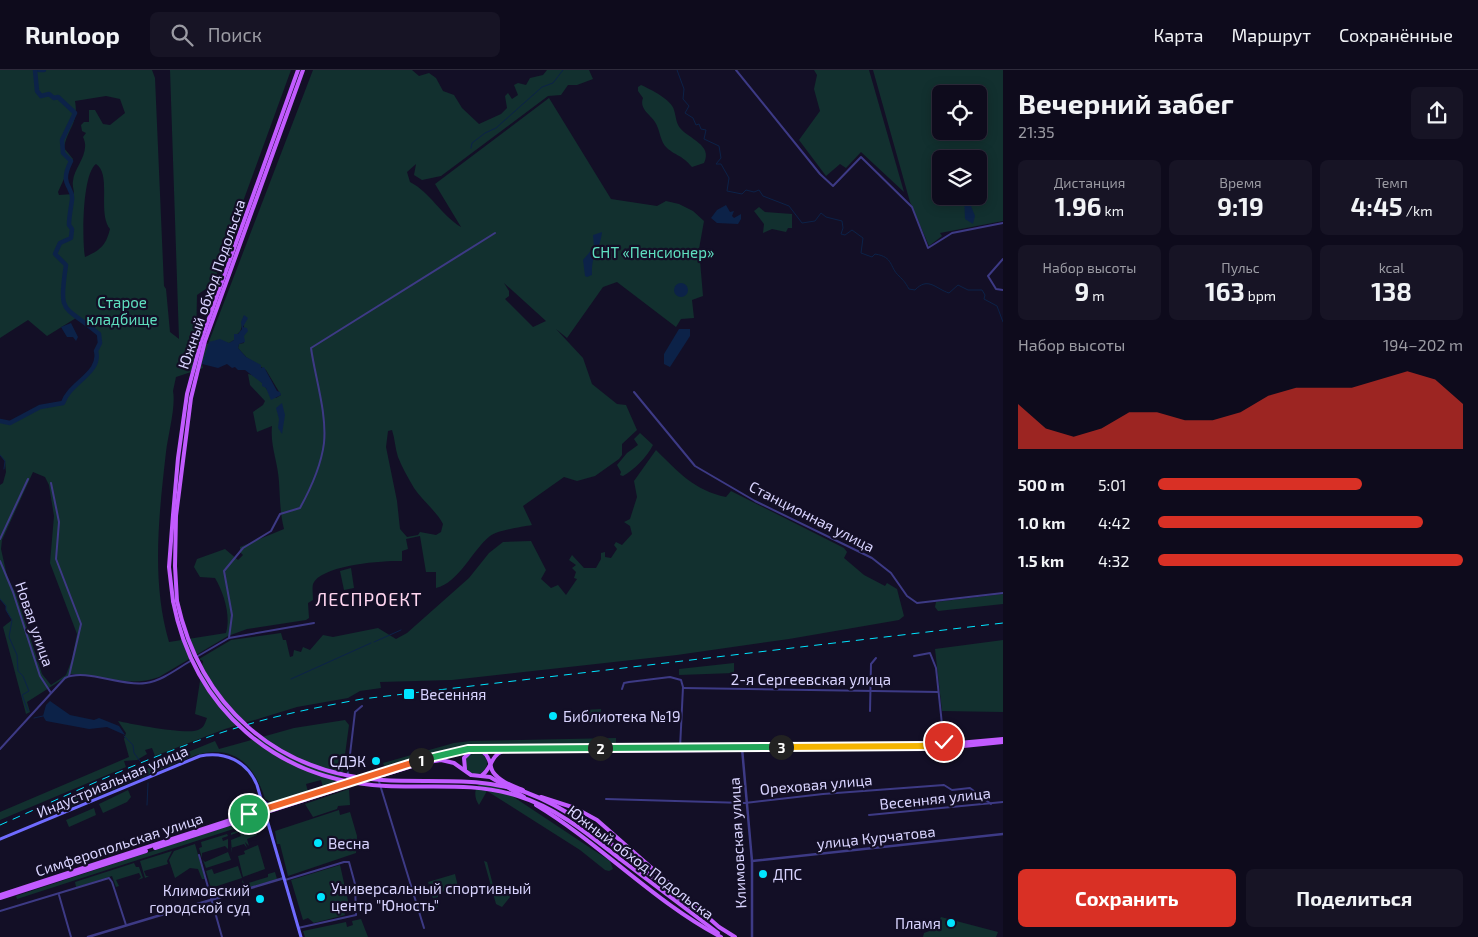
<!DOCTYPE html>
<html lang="ru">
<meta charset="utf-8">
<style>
:root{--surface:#0e0b1c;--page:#171425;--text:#f1f3f6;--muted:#9b9ba3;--line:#2e2b3b;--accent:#d93025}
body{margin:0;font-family:"Exo 2",sans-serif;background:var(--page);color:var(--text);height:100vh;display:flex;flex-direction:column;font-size:19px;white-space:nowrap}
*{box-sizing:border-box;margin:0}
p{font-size:16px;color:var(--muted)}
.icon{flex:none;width:28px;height:28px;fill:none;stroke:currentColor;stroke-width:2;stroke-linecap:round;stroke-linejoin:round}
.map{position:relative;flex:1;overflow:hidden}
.side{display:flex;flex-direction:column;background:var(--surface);width:475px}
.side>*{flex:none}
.buttons{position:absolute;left:932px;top:15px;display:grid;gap:10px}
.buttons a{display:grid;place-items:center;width:55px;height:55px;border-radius:8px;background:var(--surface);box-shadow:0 2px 12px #0003,0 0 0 1px var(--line);font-size:25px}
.pin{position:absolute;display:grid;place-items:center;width:42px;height:42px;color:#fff;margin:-21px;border:2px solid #fff;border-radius:50%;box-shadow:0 1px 5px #0007}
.km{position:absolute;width:25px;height:25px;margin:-12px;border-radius:50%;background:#222;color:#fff;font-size:14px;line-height:25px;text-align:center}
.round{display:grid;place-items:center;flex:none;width:52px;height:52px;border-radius:8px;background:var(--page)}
.summary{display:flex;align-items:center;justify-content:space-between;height:85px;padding:0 15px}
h1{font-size:28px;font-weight:700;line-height:38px}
.stats{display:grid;grid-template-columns:repeat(3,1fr);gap:8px;height:85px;padding:5px 15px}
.stats div{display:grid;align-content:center;border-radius:8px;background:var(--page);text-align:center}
.stats b{font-size:25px;font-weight:700}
.stats small{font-size:14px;font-weight:400}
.stats p{font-size:14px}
.chart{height:140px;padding:10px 15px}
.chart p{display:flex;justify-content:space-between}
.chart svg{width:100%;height:90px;margin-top:5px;fill:var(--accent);opacity:.7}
.primary-button{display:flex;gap:10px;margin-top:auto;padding:10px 15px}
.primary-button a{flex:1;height:58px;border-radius:8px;background:var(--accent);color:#fff;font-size:20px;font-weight:700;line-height:58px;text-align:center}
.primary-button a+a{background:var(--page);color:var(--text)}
ul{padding:0 15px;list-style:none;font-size:16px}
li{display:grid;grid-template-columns:80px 60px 1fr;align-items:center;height:38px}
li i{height:12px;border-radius:6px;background:var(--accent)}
header{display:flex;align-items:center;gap:30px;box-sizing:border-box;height:70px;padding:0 25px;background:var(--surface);border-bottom:1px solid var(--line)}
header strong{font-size:24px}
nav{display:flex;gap:28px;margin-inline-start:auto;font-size:18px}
.search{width:350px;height:45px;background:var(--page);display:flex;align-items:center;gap:12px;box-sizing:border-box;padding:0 18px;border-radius:8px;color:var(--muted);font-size:19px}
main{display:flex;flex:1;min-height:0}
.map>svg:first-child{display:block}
</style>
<header>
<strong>Runloop</strong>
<div class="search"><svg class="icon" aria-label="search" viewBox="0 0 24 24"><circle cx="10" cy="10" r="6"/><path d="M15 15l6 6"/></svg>Поиск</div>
<nav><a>Карта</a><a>Маршрут</a><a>Сохранённые</a></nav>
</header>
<main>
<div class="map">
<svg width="1003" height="867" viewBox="0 0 1003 867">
<rect width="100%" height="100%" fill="#130f26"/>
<!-- green -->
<g fill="#12302f" fill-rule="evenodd">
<path d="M0,0H152L155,8L164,216L166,219L170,262L179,269L170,0H291L213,214L197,225L196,273L208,274L313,0H412L419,6L429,3L436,8L443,21L454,25L462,38L479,54L501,44L507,38L505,26L508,23L512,29L518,25L514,15L518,13L526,15L530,8L543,5L547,0H589L593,9L577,15H568L561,25L548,26L441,106L422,110L414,105L416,94L407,102L410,112C431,123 441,145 461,157L435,114L549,28L611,129L657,136L666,131L679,134L693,141L704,151L699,179L703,226L692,230L694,248L681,249L676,257L617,212L603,217L567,268L556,259L583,288L592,314L617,334L626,335L637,360L622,374V385L619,389L595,406L577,411L564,407L523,436L532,455C522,457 497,460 490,466C473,479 459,513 436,518V502H426L420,466L406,469L408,479L402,481V491C384,490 320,495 313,514C312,518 313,525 313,530L308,533L309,548L306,550L247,559L228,566L159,607C130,618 101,605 71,604L27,632L30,642L26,644L3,557L12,550L6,540V536L0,529V415L3,413L6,402L5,391L0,385V351L10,353L40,337L63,333C69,313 102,303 96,281L100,273L99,264L76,248L47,266L28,250L0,268ZM106,26L120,29L125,43L110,55L103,54L95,40H89V52H84L81,55L82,61L86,63L83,67C91,83 74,97 73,111C72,115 74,120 74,124L59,125L58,122L73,89L64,78C68,57 79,53 75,31ZM96,94C112,104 97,143 110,159C106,175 101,180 85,187C82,170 82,104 96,94ZM504,213L546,251L533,257L505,229L509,226V221ZM244,246V273L239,274L238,278L246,287L266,300L281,325L276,328C264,321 263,307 248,304L250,315L265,331L263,335L253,342L257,362L272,356C270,376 278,392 279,412C280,428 280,443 284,459L240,477V482L243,485L238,490L225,479L197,489L194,497L200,507L215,508C224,523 231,546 226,563L169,572C151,511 159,444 166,382C168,365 176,336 173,321L176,307L203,298L202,294L216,271L229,273L234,270V266C245,261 240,254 244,246ZM392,360C395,369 395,378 398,387C402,397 408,408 414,418C422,430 438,443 443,454L441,462L436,465L420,462L418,465L407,467L400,459L397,431L386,377L388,361ZM33,402L45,407L49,415L54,446L50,493L77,564L72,589L66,605L51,615L42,604L16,524L7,506L1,479L2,470Z"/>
<path d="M814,0H869L904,122L861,82L846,98L840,94L826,106L799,70L820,41L814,19L817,5Z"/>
<path d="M873,0H1003V151L940,163L942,166L929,176L910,132ZM941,24H979V61H941ZM941,89H979V126H941Z"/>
<path d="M641,15C650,19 672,30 674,40C676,46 676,53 680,58C689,69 713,75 704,93L692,97C682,85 676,86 667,78C660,72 660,59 655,52C650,44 639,39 643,28L638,21V17Z"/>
<path d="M759,137L765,142L792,144V158H788L786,162L772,159L763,163L764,154L754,141Z"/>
<path d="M640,363L653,375C647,387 634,400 623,406L620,405L621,402L617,395L627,383L638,375L634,369Z"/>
<path d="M656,380C677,401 695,421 726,427L731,421L844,478L847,482L844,488L864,505L885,516L887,513L897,519L904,546L899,550L789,569L677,585L452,610L380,612L381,618L360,621L348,628L297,637L225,659L155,686L152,678L145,680L147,684L137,690L124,691L126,697L0,750V742L129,687L124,669L126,663L118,651C131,654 187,665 198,660C204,658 205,653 207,648L195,644L203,591L199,589L231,570L281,563L283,570H286L290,587L293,586L294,580L301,582L303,577L310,580L323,565L333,567L378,558L396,569L407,563L469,508L489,483L503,472L531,471L546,500L541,509L551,518L558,515L566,525L577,509L574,508L576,502L572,498L576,495L569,490L572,485L584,498H596L601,489V483L605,482V487L611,488L617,479L614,475L616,472L622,475L632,464L630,456L624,452L630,449L637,427L634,411Z"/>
<path d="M351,498L354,518L344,520L340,501Z"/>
<path d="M1003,524V534L938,541L935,537L936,532Z"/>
<path d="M1003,570V642L942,641L935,579Z"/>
<path d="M734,593V603L679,605V599Z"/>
<path d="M601,639V653H588L584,640Z"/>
<path d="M345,650L349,655L342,707L333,709L334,713L323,717L321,710L306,714L308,722L273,733L265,729C254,694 234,674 196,685L58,742L55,736L215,671L219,679L294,658Z"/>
<path d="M616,668V674L471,675L451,678L385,697L383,693L454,673L471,671Z"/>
<circle cx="476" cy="693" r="11"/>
<path d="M484,711L491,712L610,791L613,799L609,801L605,800L580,780L487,721L479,735C473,727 474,715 484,711Z"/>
<path d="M349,719L350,735L338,736L337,739L313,747L305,734Z"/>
<path d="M128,720L131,727L127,732L103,743L99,734Z"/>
<path d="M94,738L96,745L69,757L66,750Z"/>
<path d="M339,740L340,745L350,742L357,766L356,783L288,806L280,774H277L275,761Z"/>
<path d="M250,749L255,752L17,829L16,826Z"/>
<path d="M246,758L248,764L256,761L257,765L247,769L249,776L245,772L247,778L244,774L231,778L232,783L231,770L241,766L239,762L231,765V763Z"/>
<path d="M227,764L228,766L222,768L223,771L228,769V779L225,776L202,783V788L199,778L202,777L201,772Z"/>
<path d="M195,774L205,809H202L198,799L190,798L175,808L169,790L174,781Z"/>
<path d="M258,775L265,799L243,807L238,786L245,784L244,781Z"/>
<path d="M172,781L167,791L168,794L144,801L146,806H149L145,808L140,791Z"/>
<path d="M228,782L231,790L206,798L203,790L205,792Z"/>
<path d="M484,791L487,792L493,815L504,822L509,821L510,827L502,837L496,834Z"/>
<path d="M134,793L136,797H139L143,808L138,810L141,807L139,803L116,810L119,816L116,817L112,806L74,818L76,817L75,812Z"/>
<path d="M340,795L349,835L343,837L345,845L314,853L308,848L303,850L291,810Z"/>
<path d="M238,796L242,808L211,818L206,801L212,799L214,804Z"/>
<path d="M275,802L277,809L244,819L242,810L245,814L268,807V804Z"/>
<path d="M455,804L458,817L438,823V827L436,828L438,836L436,839L428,812Z"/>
<path d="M941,847L998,862L996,867H923L924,863L935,859Z"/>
<path d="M361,849L368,867H305L303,861L346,852L347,857L353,855L352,851Z"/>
</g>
<!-- water -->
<g fill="#0c2248">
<path d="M964,126H972L971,136L975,146L973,154L965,149Z"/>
<path d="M726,135L730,142L734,141L732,146L734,148L741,144V149L738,154L717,153L711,148L717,140Z"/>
<path d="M602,162C600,181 591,183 592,205L587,207L585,206L583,190L594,177L593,165Z"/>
<circle cx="681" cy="220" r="7"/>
<path d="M244,245L248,248L243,257L247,258L248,261L244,266L245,272L239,274L238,278L246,287L261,295V298L264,297L277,321L280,322L281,325L271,330L266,318L262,316V313L245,300H238L235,297L232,298L227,294L218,298L202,294L209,272L220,269L229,273L234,270V264H238L242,259L241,252Z"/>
<path d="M71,253L78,267L76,271L73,267H67L61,257Z"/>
<path d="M679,259H690V266L670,297L664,294V284Z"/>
<path d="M282,333L285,345L282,364L278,358L279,349L276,338Z"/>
<path d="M50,631L70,645L94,650L99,648L119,656L125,665L107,657L89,659L46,651L43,646L46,635Z"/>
</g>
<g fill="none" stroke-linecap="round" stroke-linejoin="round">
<!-- stream -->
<g stroke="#0c2248" stroke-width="1">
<path d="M677,0L684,19L683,29L689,36L685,43L693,48L696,55L699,54L701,59L706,60L704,69L719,76L721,88L716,94H721L729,108L727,121L742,124L746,120L754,122L759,120L763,126L789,136L802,153L815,151L821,143L826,147L842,151L843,158L841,164L845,165L852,160L863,168L861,183L872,187L875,184C894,187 889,197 899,206C904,211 905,212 909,219L915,220C928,206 936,219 949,223L958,215L968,220H982L985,225L984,229L997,236L1003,252"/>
<path d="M471,78L472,73L485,63L496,58L542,17L553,13L563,0"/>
<path d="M0,385L5,391L4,399"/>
<path d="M0,529L6,536V540L12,550L9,567L17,585L18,601L23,606L29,621L22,625L28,641"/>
<path d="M374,572L401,560"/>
<path d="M291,609L371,573"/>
<path d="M34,648L43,646"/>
<path d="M124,666L133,675L134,683L140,691"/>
<path d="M144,699L146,704"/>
<path d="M147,735L148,713"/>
</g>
<!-- river -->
<g stroke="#0c2248" stroke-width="4.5">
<path d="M39,0H44"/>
<path d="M0,351L10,353L40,337L63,333C69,313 102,303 96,281L100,273L99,264C64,234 58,247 66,195L55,184L60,173L71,168L72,159L69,155C69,146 71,138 72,130C74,115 58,117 71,91L63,83L62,70L75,43L58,27L54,28L49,24L41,26L37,21L35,0"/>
</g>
<!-- minor -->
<g stroke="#3d3a85" stroke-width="2">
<path d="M736,0L820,104L833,116L861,87L912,137L928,178L952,163L1003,153"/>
<path d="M1003,189L988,206L996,219L1003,220"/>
<path d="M634,322L695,396L755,431L872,488L891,503L907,526L917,533L1003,523"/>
<path d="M51,413L59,452L56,489L81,554L69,606"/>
<path d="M0,469L28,409"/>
<path d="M0,491L13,522L40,606L51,623"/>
<path d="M229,568L232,545L224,501L243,478L271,461L280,444L300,438C311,418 321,397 324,373C327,343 315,307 311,278L495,163"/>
<path d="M198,586L229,568L314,553"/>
<path d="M914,586L930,583L936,598L944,673"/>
<path d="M683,618L938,622"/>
<path d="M622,619L624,613L629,612L670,607L681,610L683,617L680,678"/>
<path d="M870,641L871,594L876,588"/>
<path d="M0,679L65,608C86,598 121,617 146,613C162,611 178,598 192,590"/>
<path d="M377,705L424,858"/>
<path d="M347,710L355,642L362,636"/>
<path d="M606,729L745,733L823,724L944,715L952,720L970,718L991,734"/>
<path d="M869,745L1003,732"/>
<path d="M199,785L222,867"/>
<path d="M285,810L344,792H349L355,814L356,845L298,858"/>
<path d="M59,825L71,867"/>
<path d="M0,841L109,808L112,812L126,855"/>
</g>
<!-- tertiary -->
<g stroke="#3d3a85" stroke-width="2.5">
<path d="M742,678L752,791V867"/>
<path d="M752,791L1003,764"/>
<path d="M88,867L284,808"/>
</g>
<!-- secondary -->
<g stroke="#6f6bff" stroke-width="3">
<path d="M263,731L268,735H275"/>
<path d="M253,742L259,736L261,729"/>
<path d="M0,769L200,686C225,681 247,691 257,715L301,867"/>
</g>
<!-- primary -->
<g stroke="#c25bff" stroke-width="4">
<path d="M173,531L169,497L173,445L178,388L187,324L202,268L298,0"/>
<path d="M177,531L175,496L176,446L191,328L205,271L303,0"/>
<path d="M478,679L925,676L1003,669"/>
<path d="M743,679L944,678L1003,672"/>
<path d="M465,699L464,688L472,680"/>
<path d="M383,705L422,693L441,690L454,693L471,705L490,707L524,727"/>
<path d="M481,706C492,699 490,686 503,681L726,680"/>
<path d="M541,727L575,738L597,750L719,857L735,867"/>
<path d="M536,735C601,774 654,832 721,867"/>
<path d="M155,778L338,719"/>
<path d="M620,789L718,863"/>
<path d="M0,825L249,744L453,682C463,680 483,675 488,688C491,692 490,698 493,702C500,712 513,716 523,720"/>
<path d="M677,827L707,848"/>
<path d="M0,828L146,781"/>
</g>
<!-- rail -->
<path stroke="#00e5ff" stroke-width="1" stroke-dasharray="8 6" stroke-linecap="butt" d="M0,755C77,721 155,683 236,658C277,645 319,637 362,629L1003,553"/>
<!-- primary-bridge -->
<g stroke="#c25bff" stroke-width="4">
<path d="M173,531C194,639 276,711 386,716C431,718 474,712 518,726C557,738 588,764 620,789"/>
<path d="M177,531C200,635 275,703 382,710C431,713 478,706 525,722C583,743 629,790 677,827"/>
</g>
</g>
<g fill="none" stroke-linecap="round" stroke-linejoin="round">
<defs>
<path id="split-1" d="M249,744L421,690"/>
<path id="split-2" d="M421,690L468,679L600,678"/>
<path id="split-3" d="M600,678L781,677"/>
<path id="split-4" d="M781,677L925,676H944V672"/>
</defs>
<!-- split-1 casing -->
<use href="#split-1" stroke="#fff" stroke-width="10"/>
<!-- split-2 casing -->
<use href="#split-2" stroke="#fff" stroke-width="10"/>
<!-- split-3 casing -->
<use href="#split-3" stroke="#fff" stroke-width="10"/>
<!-- split-4 casing -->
<use href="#split-4" stroke="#fff" stroke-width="10"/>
<!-- split-1 -->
<use href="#split-1" stroke="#f0652b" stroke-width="6"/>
<!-- split-2 -->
<use href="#split-2" stroke="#22a559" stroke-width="6"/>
<!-- split-3 -->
<use href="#split-3" stroke="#22a559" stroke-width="6"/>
<!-- split-4 -->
<use href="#split-4" stroke="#f5b400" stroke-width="6"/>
</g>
<!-- markers -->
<g fill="#00e5ff" stroke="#130f26" stroke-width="2">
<rect x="403" y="618" width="12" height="12" rx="2.5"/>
<circle cx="553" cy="646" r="5"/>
<circle cx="376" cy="691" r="5"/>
<circle cx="318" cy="773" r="5"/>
<circle cx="763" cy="804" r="5"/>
<circle cx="321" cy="827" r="5"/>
<circle cx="260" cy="829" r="5"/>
<circle cx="951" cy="853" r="5"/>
</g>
<g text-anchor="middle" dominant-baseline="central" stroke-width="4.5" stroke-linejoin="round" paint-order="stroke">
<!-- park labels -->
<g font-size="15" fill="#5fe0c0" stroke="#130f26">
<text x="653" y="182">СНТ «Пенсионер»</text>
<text x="122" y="232">Старое<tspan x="122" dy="17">кладбище</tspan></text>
</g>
<!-- street labels -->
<g font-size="15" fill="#d9d4ff" stroke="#130f26">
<text transform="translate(211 214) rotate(-71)">Южный обход Подольска</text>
<text transform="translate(812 446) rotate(27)">Станционная улица</text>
<text transform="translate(35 554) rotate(71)">Новая улица</text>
<text x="811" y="609">2-я Сергеевская улица</text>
<text transform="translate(112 711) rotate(-23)">Индустриальная улица</text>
<text transform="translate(816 714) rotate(-5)">Ореховая улица</text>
<text transform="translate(935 728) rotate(-6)">Весенняя улица</text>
<text transform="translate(876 767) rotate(-6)">улица Курчатова</text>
<text transform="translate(737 773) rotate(-93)">Климовская улица</text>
<text transform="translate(119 774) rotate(-18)">Симферопольская улица</text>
<text transform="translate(641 792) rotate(37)">Южный обход Подольска</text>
</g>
<!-- poi labels -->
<g font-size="15" fill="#d9d4ff" stroke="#130f26" text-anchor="start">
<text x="420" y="624">Весенняя</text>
<text x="563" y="646">Библиотека №19</text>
<text x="366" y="691" text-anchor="end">СДЭК</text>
<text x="328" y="773">Весна</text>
<text x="773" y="804">ДПС</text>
<text x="331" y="818">Универсальный спортивный<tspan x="331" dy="17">центр "Юность"</tspan></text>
<text x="250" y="820" text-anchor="end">Климовский<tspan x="250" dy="17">городской суд</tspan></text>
<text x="941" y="853" text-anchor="end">Пламя</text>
</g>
<!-- quarter labels -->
<g font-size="18" letter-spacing="1" fill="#ffd6f0" stroke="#130f26">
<text x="369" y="529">ЛЕСПРОЕКТ</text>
</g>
</g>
</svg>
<div class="buttons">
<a><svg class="icon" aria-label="locate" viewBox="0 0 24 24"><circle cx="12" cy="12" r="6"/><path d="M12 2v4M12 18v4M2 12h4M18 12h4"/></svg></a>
<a><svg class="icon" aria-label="layers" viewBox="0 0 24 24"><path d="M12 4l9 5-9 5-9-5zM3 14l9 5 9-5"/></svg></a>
</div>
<div class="pin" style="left:249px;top:744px;background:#1e9e55"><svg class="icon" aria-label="arrive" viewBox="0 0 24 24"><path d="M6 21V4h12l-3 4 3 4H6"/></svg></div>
<div class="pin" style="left:944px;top:672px;background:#d93025"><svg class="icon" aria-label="check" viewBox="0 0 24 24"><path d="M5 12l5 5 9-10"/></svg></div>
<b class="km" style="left:421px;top:690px">1</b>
<b class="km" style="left:600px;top:678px">2</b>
<b class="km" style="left:781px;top:677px">3</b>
</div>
<section class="side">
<div class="summary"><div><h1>Вечерний забег</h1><p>21:35</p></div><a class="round"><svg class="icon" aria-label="share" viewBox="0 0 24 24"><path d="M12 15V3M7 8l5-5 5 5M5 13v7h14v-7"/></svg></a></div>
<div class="stats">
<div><p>Дистанция</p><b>1.96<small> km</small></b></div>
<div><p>Время</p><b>9:19</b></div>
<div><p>Темп</p><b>4:45<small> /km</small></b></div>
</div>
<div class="stats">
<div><p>Набор высоты</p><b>9<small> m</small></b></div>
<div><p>Пульс</p><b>163<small> bpm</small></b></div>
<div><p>kcal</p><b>138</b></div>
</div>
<div class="chart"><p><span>Набор высоты</span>194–202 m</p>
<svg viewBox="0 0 160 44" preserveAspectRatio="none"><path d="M0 44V22L10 34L20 38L30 34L40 26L50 26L60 30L70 30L80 26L90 18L100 14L110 14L120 14L130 10L140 6L150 10L160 22V44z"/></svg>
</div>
<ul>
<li><b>500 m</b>5:01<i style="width:67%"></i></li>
<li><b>1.0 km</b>4:42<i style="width:87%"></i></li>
<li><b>1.5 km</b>4:32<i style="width:100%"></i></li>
</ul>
<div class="primary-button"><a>Сохранить</a><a>Поделиться</a></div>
</section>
</main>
